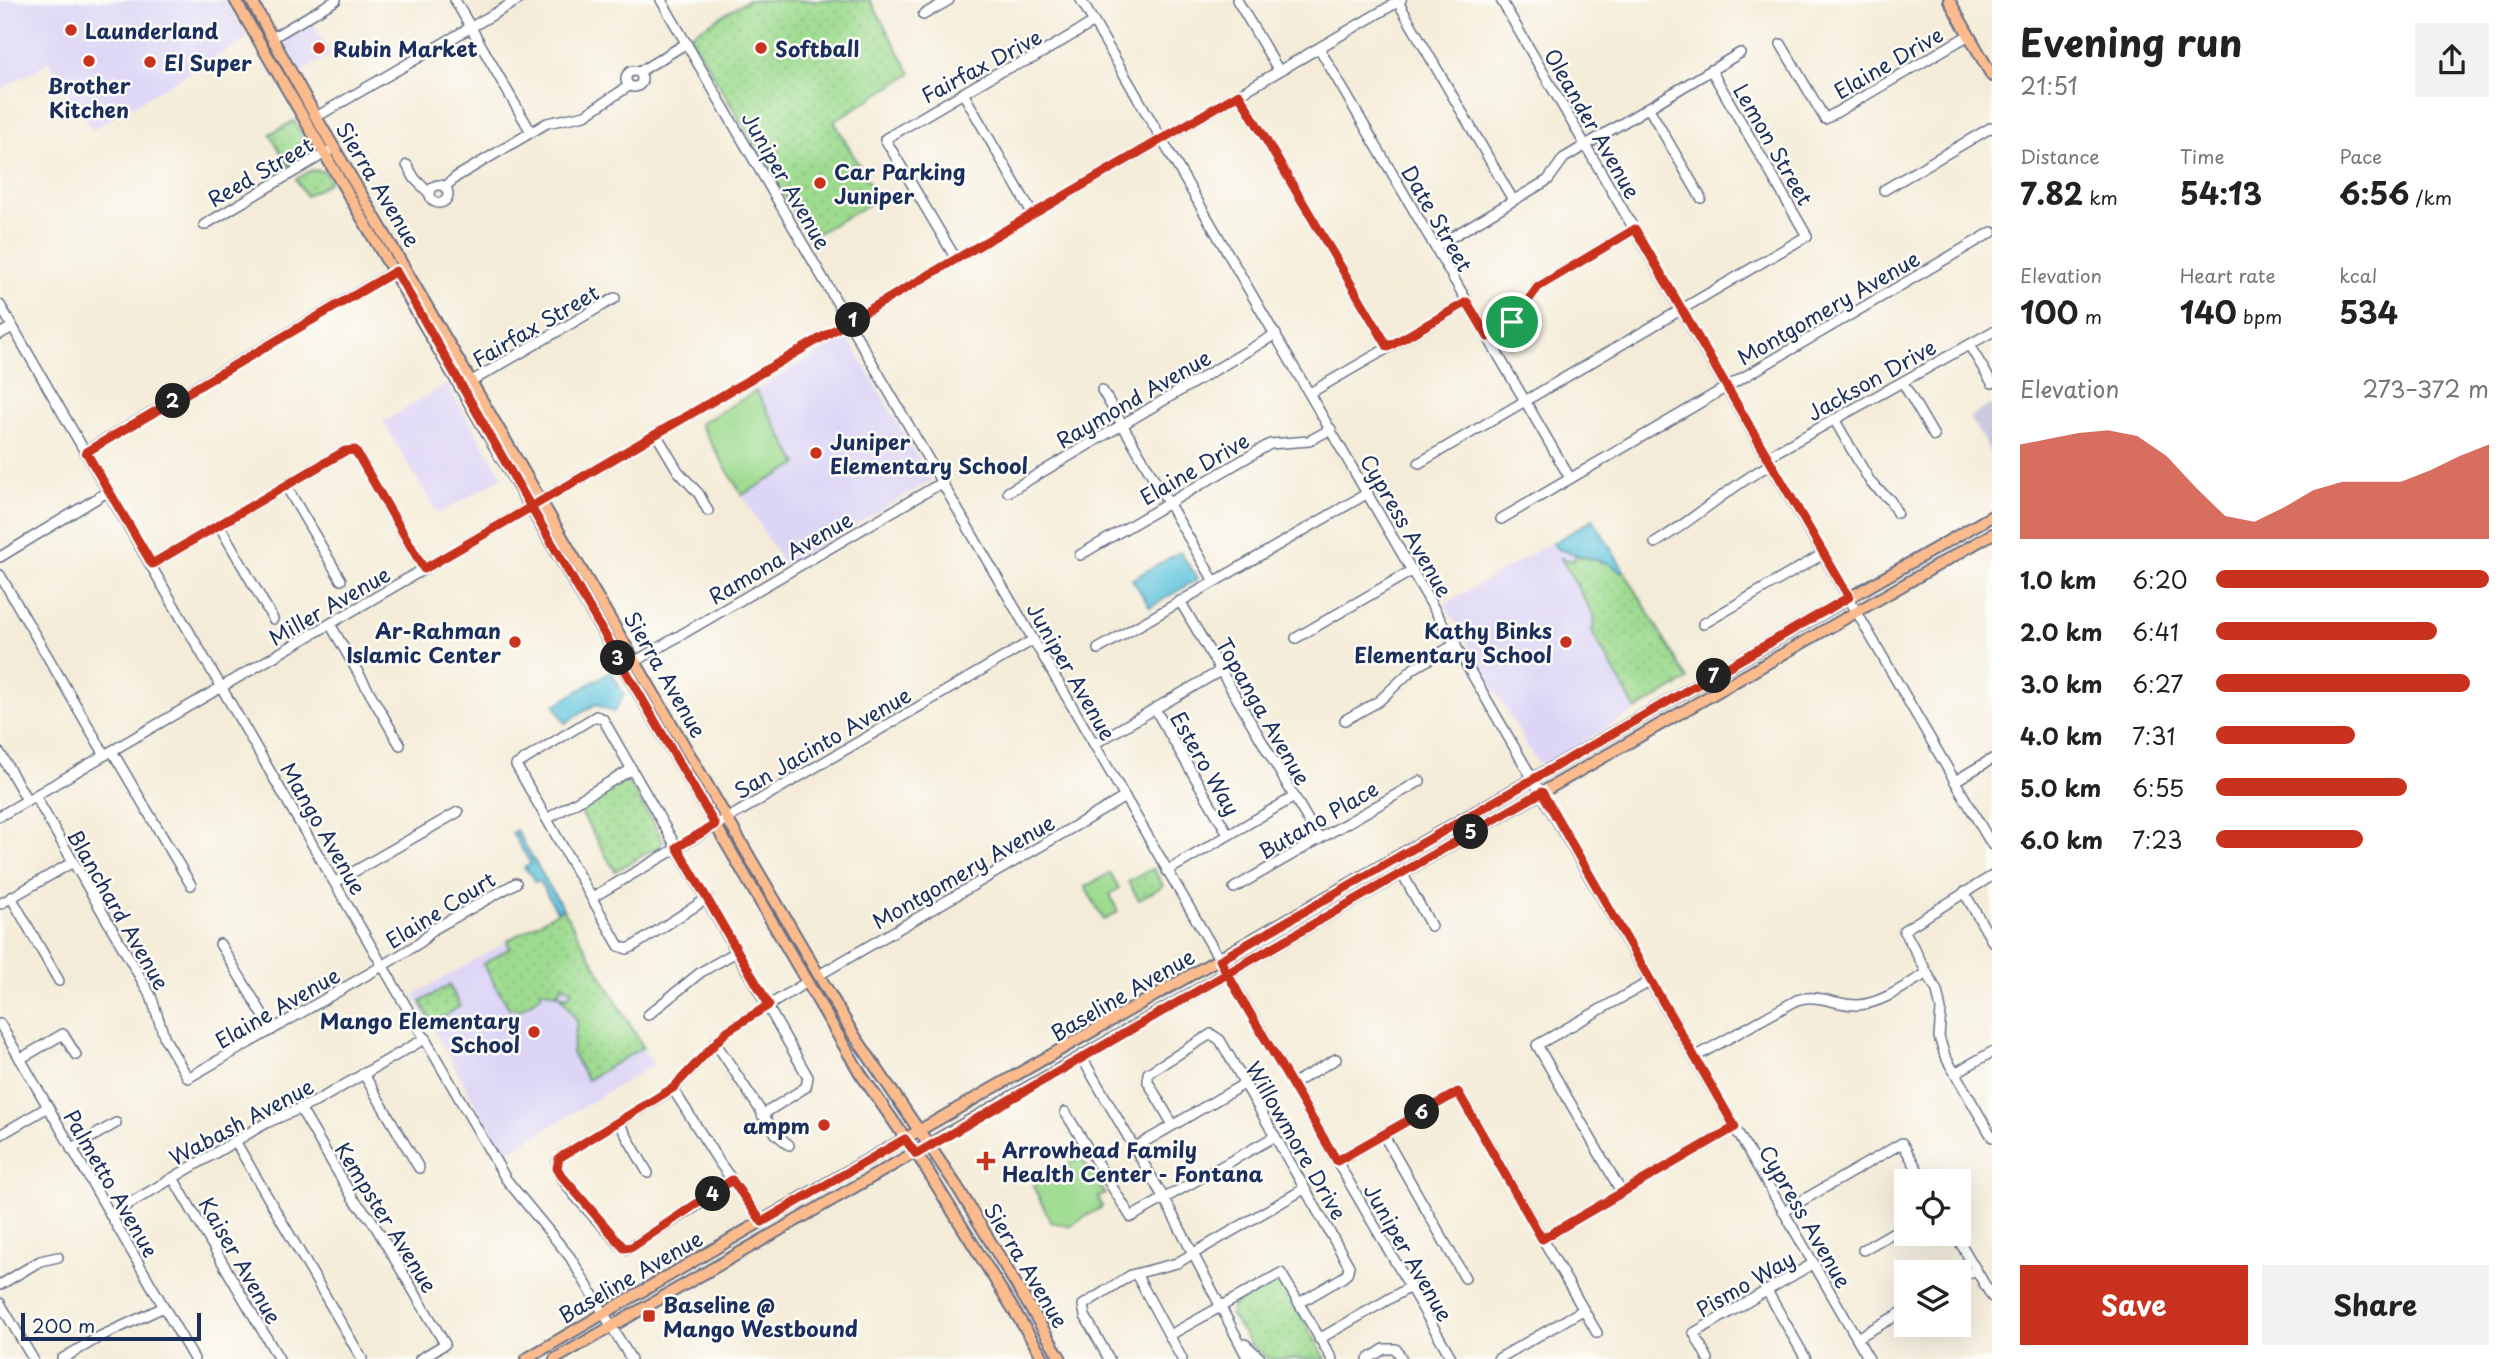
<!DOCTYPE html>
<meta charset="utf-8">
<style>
:root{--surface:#fff;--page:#f2f2f2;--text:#222;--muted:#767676;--accent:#c8321e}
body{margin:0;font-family:"Playpen Sans",sans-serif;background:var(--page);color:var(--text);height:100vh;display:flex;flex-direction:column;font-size:26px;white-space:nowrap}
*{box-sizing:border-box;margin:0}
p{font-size:23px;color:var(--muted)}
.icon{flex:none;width:38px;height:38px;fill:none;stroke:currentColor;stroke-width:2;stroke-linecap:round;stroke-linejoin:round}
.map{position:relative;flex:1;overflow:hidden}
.drawer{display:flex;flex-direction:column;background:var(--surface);width:525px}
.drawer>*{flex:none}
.controls{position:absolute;left:1894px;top:1169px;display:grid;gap:14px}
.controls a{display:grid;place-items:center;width:77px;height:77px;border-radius:0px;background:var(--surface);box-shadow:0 7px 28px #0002;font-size:35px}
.scale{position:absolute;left:21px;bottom:18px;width:180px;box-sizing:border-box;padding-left:7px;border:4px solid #1b2f5e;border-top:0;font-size:19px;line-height:24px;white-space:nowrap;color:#1b2f5e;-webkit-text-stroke:5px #fdfcf7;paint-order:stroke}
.pin{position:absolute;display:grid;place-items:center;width:60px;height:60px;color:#fff;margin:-30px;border:4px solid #fff;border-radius:50%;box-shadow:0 2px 7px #0007}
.km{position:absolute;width:35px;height:35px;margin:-18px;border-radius:50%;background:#222;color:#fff;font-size:19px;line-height:35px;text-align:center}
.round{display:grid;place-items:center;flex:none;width:74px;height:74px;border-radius:0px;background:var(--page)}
.overview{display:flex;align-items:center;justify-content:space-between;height:119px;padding:0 28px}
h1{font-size:38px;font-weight:700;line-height:52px}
.stats{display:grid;grid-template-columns:repeat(3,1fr);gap:10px;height:119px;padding:7px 28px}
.stats div{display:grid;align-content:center}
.stats b{font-size:30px;font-weight:700}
.stats small{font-size:19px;font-weight:400}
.stats p{font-size:19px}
.chart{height:196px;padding:14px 28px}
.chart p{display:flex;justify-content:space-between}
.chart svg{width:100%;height:126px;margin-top:7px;fill:var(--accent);opacity:.7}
.action{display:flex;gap:14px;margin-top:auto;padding:14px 28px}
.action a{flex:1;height:80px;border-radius:0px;background:var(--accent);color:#fff;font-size:28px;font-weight:700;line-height:80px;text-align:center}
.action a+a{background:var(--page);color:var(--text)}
ul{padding:0 28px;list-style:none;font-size:23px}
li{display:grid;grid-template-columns:112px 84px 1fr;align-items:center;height:52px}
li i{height:18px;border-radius:9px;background:var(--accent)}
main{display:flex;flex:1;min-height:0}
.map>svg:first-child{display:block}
</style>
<main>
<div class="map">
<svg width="1992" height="1359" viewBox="0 0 1992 1359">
<defs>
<pattern id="park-dots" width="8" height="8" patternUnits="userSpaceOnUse" patternTransform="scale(1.75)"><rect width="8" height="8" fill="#9edb90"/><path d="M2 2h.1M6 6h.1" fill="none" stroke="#88bc7f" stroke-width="1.8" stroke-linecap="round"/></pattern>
</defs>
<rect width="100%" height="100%" fill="#fdfcf7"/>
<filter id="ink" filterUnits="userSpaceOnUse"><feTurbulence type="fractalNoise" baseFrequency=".0143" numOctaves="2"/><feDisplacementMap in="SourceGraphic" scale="14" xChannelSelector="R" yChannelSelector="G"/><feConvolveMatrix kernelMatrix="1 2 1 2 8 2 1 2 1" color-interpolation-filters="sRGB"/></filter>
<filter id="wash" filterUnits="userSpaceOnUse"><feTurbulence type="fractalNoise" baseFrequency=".00686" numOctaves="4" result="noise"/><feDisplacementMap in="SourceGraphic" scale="28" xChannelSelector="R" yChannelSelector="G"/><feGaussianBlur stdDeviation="1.57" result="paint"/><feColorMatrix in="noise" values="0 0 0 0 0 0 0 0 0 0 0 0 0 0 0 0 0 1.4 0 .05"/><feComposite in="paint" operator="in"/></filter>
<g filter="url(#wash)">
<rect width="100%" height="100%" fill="#f4ecd8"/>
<!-- built -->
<g fill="#ddd5f6">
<path d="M0,0H225L248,38L92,130L49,62L0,90Z"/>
<path d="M312,23L331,55L301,72L286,46V38Z"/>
<path d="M847,336L931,481L784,566L700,424Z"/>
<path d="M447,384L503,477L438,514L383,422Z"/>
<path d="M1594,518L1688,680L1545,764L1536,761L1445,604Z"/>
<path d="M563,909L653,1065L504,1154L414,995Z"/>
</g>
<!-- industrial -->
<path fill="#c2c1dc" d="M1992,404V456L1970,417Z"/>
<!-- grass -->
<g fill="#9edb90" stroke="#5c8577" stroke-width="2">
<path d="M756,391L798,464L742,495L700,424Z"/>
<path d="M1110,873L1119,888L1110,894L1118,912L1104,920L1085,887Z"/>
<path d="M1081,1157L1105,1194L1098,1197L1102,1207L1069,1226L1051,1222L1033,1186Z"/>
</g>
<!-- park -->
<g fill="url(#park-dots)" stroke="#5c8577" stroke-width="2">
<path d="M748,0H870L911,74L834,121L878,199L809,238L690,35Z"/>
<path d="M294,121L310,147L309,155L289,166L270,134Z"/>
<path d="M312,170L324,171L330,182L306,196L296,179Z"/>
<path d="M1575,555L1608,563L1620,571L1623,569L1688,680L1636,710L1592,632L1595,618L1561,558L1574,561Z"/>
<path d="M625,782L630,784L663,840L661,845L615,871L579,809Z"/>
<path d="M1153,868L1163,886L1139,900L1128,882Z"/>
<path d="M563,909L643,1047L587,1080L572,1053L577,1021L560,995L568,997L572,990L562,985L558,994L541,990V996L519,1010L509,1008L483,964L510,948L507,941Z"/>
<path d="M449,985L460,1006L433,1024L421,1002Z"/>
<path d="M1275,1283L1283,1285L1326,1359H1268L1252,1346L1230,1314L1233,1305Z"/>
</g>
<!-- water -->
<g fill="#5ec4db" stroke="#3c7a9c" stroke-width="2">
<path d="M1593,519L1623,569L1621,572L1608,563L1557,549L1553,543Z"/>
<path d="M1180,552L1198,579L1150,607L1132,579Z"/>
<path d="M611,671L624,695L614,712L596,704L565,723L555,705Z"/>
<path d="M516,830L563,909L557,911L539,881L534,882L532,875L524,868L531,864L512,833Z"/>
</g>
</g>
<g filter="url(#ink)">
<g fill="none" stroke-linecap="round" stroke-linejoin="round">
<defs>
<g id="minor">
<path d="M455,0L531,132"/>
<path d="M661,0L1452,1359"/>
<path d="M1081,0L1869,1359"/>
<path d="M1237,0L1279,71"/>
<path d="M1501,0L1992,845"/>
<path d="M1398,2L1513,200"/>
<path d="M923,15L949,0"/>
<path d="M272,38L336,0"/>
<path d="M1781,44L1825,119L1969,35"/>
<path d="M1319,48L1570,478"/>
<circle cx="634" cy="79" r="8"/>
<path d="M639,72L687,43"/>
<path d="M963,93L1033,215"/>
<path d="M1239,94L1388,347"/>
<path d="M1648,107L1701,198"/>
<path d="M316,117L518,0"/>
<path d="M407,165L415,179L430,194"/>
<circle cx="439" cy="194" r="9"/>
<path d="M445,187L456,177L547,123L585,115L629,86"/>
<path d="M1884,190L1992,127"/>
<path d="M204,225L329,151"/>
<path d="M1435,247L1548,180L1564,158L1740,53"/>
<path d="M956,259L885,139L999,72L1033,58L1094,22"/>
<path d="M0,305L506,1179L570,1257L631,1359"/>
<path d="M0,334L12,327"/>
<path d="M1488,337L1516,318L1538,287L1635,229"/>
<path d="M1969,345L1992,383"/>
<path d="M472,381L615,298"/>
<path d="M1903,383L1934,436"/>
<path d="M1102,390L1214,581"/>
<path d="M1310,393L1467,302"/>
<path d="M1834,419L1871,483L1890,500L1897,513"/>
<path d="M656,434L678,471L699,494L708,511"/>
<path d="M86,451L395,271"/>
<path d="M1767,457L1992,332"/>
<path d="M1419,463L1807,236L1711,70"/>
<path d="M286,486L341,580"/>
<path d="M1008,492L1276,334"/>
<path d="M1501,519L1992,232"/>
<path d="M219,525L273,619"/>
<path d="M1655,543C1696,518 1729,487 1771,464"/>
<path d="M1080,555L1270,444L1309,441L1331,429"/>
<path d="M0,557L109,491"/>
<path d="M152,564L345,451L355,450L424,570"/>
<path d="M0,575L105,755"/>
<path d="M1180,601L1319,839"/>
<path d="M330,624L400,745"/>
<path d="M1703,624L1823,554"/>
<path d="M1296,638L1413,570"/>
<path d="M1098,649L1368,493"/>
<path d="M636,661L943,482"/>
<path d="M1155,709L1228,834"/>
<path d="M1345,720L1379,701L1414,668L1456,644"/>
<path d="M1094,744L1220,671"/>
<path d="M112,751L191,885"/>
<path d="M0,753L27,800"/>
<path d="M1955,781L1992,759"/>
<path d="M35,796L151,996L165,1039L188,1078L384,965L421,942L434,929L516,883"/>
<path d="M0,816L1401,0"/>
<path d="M547,819L632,769"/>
<path d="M1167,871L1294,797"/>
<path d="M1402,873L1431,926"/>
<path d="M1992,876L1904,930L1937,991L1941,1010L1939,1037L1945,1056L1992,1137"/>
<path d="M336,882L458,812"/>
<path d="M1234,888L1420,781"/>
<path d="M1964,892L1992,941"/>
<path d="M11,897L59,981"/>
<path d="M593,897L1033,640"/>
<path d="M708,898L632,947L627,949L619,946L516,765L596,716L603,719L808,1077L806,1087L762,1115"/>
<path d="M0,904L73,862"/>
<path d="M220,944L272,1030"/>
<path d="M819,975L1125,797"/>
<path d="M648,1015L701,972L738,951"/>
<path d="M0,1024L194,1359"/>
<path d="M715,1042L776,1134L789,1145"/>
<path d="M1695,1057L1797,1000C1817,993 1836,1005 1857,1005C1882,1004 1906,985 1927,973"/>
<path d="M1082,1058L1165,1200L1248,1359"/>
<path d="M20,1059L63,1034L76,1055"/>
<path d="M363,1073L419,1168"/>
<path d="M1955,1073L1992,1052"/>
<path d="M1292,1084L1336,1059"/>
<path d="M673,1089L719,1162L762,1221"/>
<path d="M300,1108L354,1200L371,1219L445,1344L420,1359"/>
<path d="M1065,1112L1131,1217L1274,1137"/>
<path d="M618,1121L648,1173"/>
<path d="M1173,1125L1148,1082V1073L1211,1034L1220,1040L1349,1266L1347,1274L1342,1278L1299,1303"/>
<path d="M1383,1134L1465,1278"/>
<path d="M0,1135L48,1107"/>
<path d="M235,1141L362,1359"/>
<path d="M1134,1148L1244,1084"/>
<path d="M71,1149L116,1123"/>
<path d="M1337,1161L1458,1092L1597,1333"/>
<path d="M173,1178L279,1359"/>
<path d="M732,1180L694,1208L627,1249L620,1245C607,1229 556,1182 557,1164C557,1157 563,1155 568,1152L673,1089L727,1031L807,982"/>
<path d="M1622,1193L1537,1045L1651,981"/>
<path d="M1784,1211L1902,1143L1924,1181"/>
<path d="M110,1215L266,1123L315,1102L426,1038"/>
<path d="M1955,1234L1992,1297"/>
<path d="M1542,1239L1735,1127"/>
<path d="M1863,1250L1906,1225"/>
<path d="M1136,1274L1182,1359"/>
<path d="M1958,1279L1975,1270"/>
<path d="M0,1285L40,1261L58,1257"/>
<path d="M1767,1291L1806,1359"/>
<path d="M0,1303L33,1359"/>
<path d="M1170,1335L1281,1273L1332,1359"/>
<path d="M1857,1338L1906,1310"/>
<path d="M1319,1339L1410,1287"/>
<path d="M1245,1344L1261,1359"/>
<path d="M62,1359L101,1336L164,1307"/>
<path d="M1109,1359L1085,1316L1083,1305L1131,1275L1177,1263L1304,1189"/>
<path d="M1368,1359L1384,1349H1396L1402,1359"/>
<path d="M1498,1359L1583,1310"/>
<path d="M1708,1359L1694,1333L1814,1263"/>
</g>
<g id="major">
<path d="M235,0L860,1073L924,1165L1044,1359"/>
<path d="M251,0L316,117L852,1032L958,1188L1061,1359"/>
<path d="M1949,0L1992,76"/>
<path d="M526,1359L810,1193L1992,516"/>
<path d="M555,1359L1992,534"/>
</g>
</defs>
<!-- minor casing -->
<use href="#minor" stroke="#677189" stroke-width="12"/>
<!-- major casing -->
<use href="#major" stroke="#677189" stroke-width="14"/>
<!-- minor -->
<use href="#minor" stroke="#fff" stroke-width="9"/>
<!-- major -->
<use href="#major" stroke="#fbbb8c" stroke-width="10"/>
</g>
</g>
<g fill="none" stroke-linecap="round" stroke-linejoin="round" filter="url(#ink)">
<defs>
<path id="route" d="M1512,322L1488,337L1467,302L1388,347L1239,94L531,507L396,271L86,452L152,564L345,451L355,450L424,569L531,507L715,825L677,847L769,1005L727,1031L673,1088L559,1158L557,1168L561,1175L624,1248L632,1247L732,1180L762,1222L905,1139L916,1154L1220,978L1237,968L1542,792L1735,1127L1542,1239L1458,1092L1337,1161L1241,998C1234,985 1227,973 1220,960L1849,597L1635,229L1538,287L1512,322"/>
</defs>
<!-- route casing -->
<use href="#route" stroke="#fff" stroke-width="14"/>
<!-- route -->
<use href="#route" stroke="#c8321e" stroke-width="9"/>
</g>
<!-- markers -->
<g fill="#c8321e" stroke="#fdfcf7" stroke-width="2.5">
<circle cx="71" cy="30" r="7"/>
<circle cx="319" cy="48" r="7"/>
<circle cx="761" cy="48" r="7"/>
<circle cx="89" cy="61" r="7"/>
<circle cx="150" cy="62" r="7"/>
<circle cx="820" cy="183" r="7"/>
<circle cx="816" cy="453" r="7"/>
<circle cx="515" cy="642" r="7"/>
<circle cx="1566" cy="642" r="7"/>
<circle cx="534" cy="1032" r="7"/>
<circle cx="824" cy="1125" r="7"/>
<path d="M982.5 1150.5h7v7h7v7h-7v7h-7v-7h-7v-7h7z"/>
<rect x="642" y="1309" width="14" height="14" rx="3.5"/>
</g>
<g text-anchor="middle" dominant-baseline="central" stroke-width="5" stroke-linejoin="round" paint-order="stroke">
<!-- poi labels -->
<g font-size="21" font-weight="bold" fill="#1b2f5e" stroke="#fdfcf7" text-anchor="start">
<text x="85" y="30">Launderland</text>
<text x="333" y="48">Rubin Market</text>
<text x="775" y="48">Softball</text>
<text x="164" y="62">El Super</text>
<text x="89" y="85" text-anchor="middle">Brother<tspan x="89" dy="24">Kitchen</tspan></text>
<text x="834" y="171">Car Parking<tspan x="834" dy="24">Juniper</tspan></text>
<text x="830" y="441">Juniper<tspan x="830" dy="24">Elementary School</tspan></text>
<text x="501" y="630" text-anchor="end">Ar-Rahman<tspan x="501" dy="24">Islamic Center</tspan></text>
<text x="1552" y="630" text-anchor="end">Kathy Binks<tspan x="1552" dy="24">Elementary School</tspan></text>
<text x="520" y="1020" text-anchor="end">Mango Elementary<tspan x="520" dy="24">School</tspan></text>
<text x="810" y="1125" text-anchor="end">ampm</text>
<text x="1002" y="1149">Arrowhead Family<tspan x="1002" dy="24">Health Center - Fontana</tspan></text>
<text x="663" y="1304">Baseline @<tspan x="663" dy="24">Mango Westbound</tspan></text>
</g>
<!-- street labels -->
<g font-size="21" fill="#1b2f5e" stroke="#fdfcf7">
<text transform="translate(1888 62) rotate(-30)">Elaine Drive</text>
<text transform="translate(981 65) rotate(-28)">Fairfax Drive</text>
<text transform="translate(1593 123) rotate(60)">Oleander Avenue</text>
<text transform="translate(1774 144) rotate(60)">Lemon Street</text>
<text transform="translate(260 171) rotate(-30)">Reed Street</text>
<text transform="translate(787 180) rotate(60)">Juniper Avenue</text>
<text transform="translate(379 184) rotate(59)">Sierra Avenue</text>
<text transform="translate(1438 218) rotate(60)">Date Street</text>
<text transform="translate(1828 307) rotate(-30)">Montgomery Avenue</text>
<text transform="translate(535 325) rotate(-30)">Fairfax Street</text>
<text transform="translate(1871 379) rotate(-29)">Jackson Drive</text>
<text transform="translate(1133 398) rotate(-30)">Raymond Avenue</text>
<text transform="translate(1194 468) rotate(-30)">Elaine Drive</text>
<text transform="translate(1407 525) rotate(60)">Cypress Avenue</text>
<text transform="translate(780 557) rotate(-30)">Ramona Avenue</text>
<text transform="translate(329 605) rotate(-30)">Miller Avenue</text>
<text transform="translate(1072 671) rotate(60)">Juniper Avenue</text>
<text transform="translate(666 674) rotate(60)">Sierra Avenue</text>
<text transform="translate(1264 711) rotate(60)">Topanga Avenue</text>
<text transform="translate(822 742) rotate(-30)">San Jacinto Avenue</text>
<text transform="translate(1206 763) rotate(60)">Estero Way</text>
<text transform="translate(1318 819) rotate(-30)">Butano Place</text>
<text transform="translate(324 828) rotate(60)">Mango Avenue</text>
<text transform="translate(963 871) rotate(-30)">Montgomery Avenue</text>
<text transform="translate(119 909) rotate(60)">Blanchard Avenue</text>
<text transform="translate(440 909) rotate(-32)">Elaine Court</text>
<text transform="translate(1122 994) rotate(-30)">Baseline Avenue</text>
<text transform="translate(277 1007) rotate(-30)">Elaine Avenue</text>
<text transform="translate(241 1121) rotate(-28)">Wabash Avenue</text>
<text transform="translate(1297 1140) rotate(60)">Willowmore Drive</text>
<text transform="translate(112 1183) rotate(60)">Palmetto Avenue</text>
<text transform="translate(1806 1216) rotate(60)">Cypress Avenue</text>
<text transform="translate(387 1217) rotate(58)">Kempster Avenue</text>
<text transform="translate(1409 1252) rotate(60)">Juniper Avenue</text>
<text transform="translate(241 1260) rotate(60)">Kaiser Avenue</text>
<text transform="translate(1027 1265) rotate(59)">Sierra Avenue</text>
<text transform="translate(630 1276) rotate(-30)">Baseline Avenue</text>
<text transform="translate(1745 1283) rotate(-30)">Pismo Way</text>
</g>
</g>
</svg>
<div class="controls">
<a><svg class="icon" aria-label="locate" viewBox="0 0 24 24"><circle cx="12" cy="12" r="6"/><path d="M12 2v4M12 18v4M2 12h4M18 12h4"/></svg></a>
<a><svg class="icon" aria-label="layers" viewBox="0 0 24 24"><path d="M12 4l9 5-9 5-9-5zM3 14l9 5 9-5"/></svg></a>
</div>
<div class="scale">200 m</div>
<div class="pin" style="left:1512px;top:322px;background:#1e9e55"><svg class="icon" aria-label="arrive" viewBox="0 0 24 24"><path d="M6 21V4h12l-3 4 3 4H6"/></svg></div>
<b class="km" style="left:853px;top:320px">1</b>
<b class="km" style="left:173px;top:401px">2</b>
<b class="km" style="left:618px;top:658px">3</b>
<b class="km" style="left:713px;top:1194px">4</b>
<b class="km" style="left:1471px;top:832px">5</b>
<b class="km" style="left:1422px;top:1112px">6</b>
<b class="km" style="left:1714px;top:676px">7</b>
</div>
<section class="drawer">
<div class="overview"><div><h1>Evening run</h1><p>21:51</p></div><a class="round"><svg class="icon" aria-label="share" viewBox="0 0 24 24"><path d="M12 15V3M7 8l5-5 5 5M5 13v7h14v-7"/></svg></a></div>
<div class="stats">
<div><p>Distance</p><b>7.82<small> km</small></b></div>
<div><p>Time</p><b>54:13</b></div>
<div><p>Pace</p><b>6:56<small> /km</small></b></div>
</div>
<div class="stats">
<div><p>Elevation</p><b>100<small> m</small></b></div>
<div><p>Heart rate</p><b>140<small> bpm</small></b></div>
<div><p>kcal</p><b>534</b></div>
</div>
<div class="chart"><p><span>Elevation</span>273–372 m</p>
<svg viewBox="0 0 160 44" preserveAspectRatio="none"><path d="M0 44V11L10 9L20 7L30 6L40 8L50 15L60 26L70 36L80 38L90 33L100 27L110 24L120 24L130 24L140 20L150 15L160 11V44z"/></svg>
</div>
<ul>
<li><b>1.0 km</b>6:20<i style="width:100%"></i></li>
<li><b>2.0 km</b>6:41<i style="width:81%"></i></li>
<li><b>3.0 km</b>6:27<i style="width:93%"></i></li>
<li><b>4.0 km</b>7:31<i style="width:51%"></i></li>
<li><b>5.0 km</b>6:55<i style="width:70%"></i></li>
<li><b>6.0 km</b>7:23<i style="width:54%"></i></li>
</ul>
<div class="action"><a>Save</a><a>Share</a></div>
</section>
</main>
